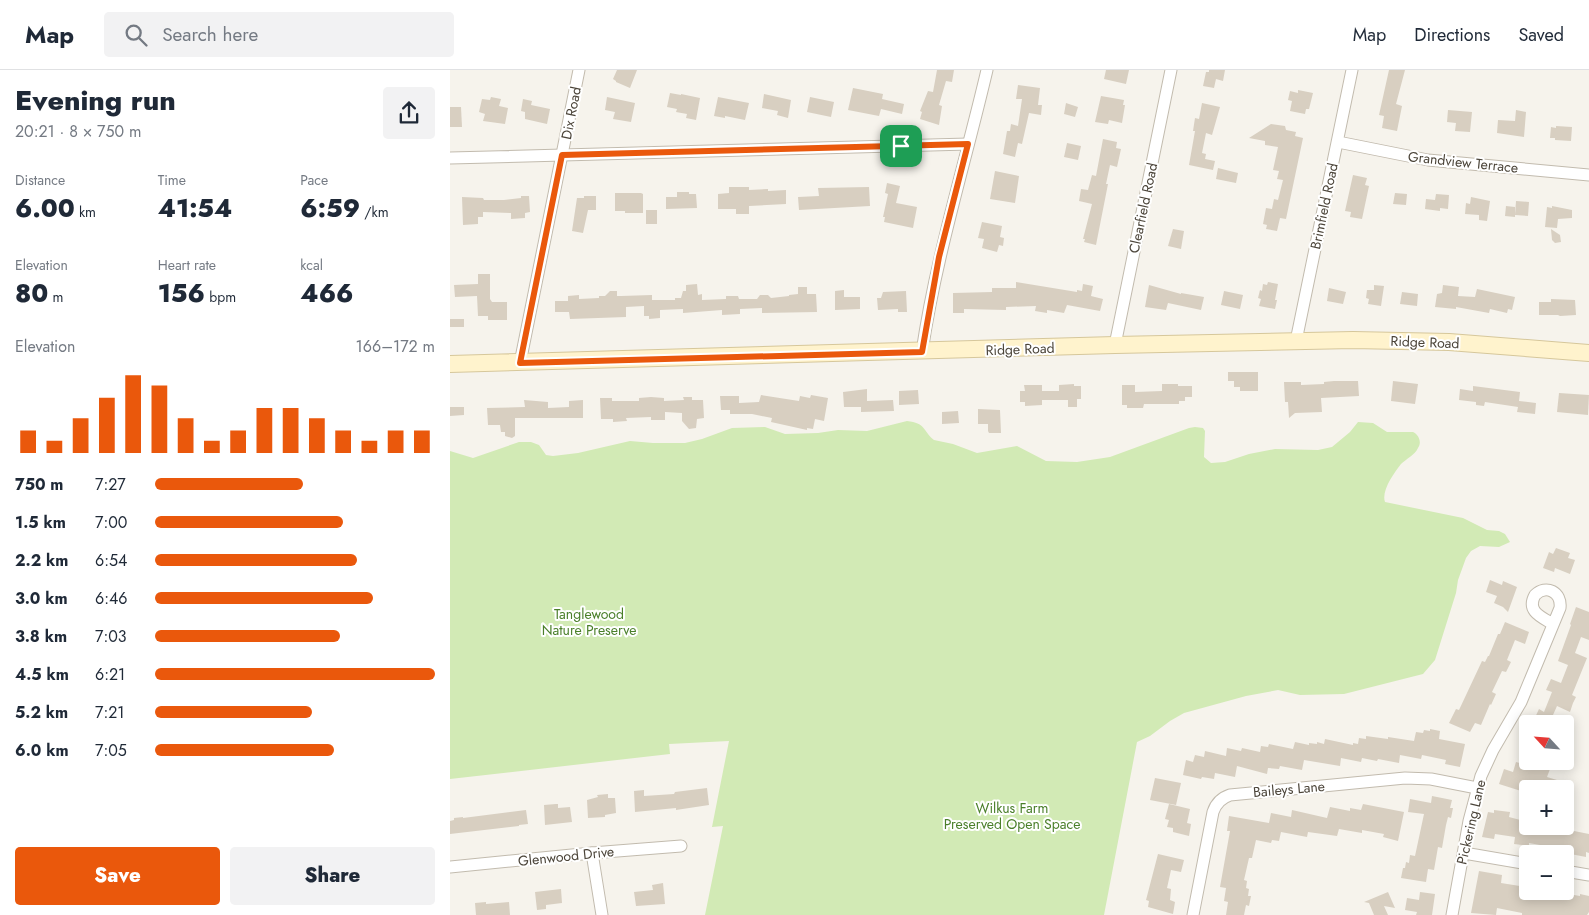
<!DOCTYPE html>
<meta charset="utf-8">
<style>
:root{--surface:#fff;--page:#f2f2f3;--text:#1f2937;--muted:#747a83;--line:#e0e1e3;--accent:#ea580c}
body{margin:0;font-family:Jost,sans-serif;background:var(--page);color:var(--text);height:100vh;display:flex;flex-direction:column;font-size:19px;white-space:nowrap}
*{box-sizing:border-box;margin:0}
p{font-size:16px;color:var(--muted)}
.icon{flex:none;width:28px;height:28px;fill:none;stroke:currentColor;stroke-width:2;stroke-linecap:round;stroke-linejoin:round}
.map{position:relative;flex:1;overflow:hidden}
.sheet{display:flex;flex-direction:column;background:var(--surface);width:450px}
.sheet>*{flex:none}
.needle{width:32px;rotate:296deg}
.buttons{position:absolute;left:1069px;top:645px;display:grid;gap:10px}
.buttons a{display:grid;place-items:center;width:55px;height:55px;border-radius:5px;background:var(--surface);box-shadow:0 2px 12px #0003;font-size:25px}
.pin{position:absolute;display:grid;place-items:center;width:42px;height:42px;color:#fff;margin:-21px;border-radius:10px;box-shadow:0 2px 8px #0006}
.round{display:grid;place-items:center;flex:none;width:52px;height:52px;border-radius:5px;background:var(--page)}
.overview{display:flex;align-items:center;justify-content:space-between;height:85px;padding:0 15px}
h1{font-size:28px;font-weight:800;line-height:38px}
.figures{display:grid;grid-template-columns:repeat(3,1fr);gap:8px;height:85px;padding:5px 15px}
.figures div{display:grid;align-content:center}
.figures b{font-size:25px;font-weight:800}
.figures small{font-size:14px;font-weight:400}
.figures p{font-size:14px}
.chart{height:140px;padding:10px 15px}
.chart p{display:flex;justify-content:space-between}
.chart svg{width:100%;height:90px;margin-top:5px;stroke:var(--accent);stroke-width:6}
.cta{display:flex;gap:10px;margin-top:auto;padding:10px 15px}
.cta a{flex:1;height:58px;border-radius:5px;background:var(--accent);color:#fff;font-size:20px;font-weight:800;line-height:58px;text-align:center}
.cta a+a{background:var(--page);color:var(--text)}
ul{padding:0 15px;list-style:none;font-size:16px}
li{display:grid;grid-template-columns:80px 60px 1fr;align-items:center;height:38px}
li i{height:12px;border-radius:6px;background:var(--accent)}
header{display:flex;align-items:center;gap:30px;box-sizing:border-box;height:70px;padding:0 25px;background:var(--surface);border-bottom:1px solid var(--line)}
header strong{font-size:24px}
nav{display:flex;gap:28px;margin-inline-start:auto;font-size:18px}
.search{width:350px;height:45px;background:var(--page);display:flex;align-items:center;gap:12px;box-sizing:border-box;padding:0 18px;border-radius:5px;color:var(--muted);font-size:19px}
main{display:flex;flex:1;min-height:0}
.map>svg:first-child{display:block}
</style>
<header>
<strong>Map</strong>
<div class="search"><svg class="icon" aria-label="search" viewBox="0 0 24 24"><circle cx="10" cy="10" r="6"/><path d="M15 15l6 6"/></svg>Search here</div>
<nav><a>Map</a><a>Directions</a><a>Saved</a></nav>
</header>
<main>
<section class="sheet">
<div class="overview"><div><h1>Evening run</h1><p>20:21 · 8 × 750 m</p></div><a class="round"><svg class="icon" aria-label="share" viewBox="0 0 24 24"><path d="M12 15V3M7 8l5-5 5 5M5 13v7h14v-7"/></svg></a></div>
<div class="figures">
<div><p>Distance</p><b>6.00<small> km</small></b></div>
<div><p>Time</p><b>41:54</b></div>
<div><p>Pace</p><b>6:59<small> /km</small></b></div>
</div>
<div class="figures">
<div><p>Elevation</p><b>80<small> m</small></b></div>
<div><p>Heart rate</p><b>156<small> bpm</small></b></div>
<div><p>kcal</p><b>466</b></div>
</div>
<div class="chart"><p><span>Elevation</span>166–172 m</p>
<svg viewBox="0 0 160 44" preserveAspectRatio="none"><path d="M5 44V33M15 44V38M25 44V27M35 44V17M45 44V6M55 44V11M65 44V27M75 44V38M85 44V33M95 44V22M105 44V22M115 44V27M125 44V33M135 44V38M145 44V33M155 44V33"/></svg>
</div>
<ul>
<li><b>750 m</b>7:27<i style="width:53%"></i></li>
<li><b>1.5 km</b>7:00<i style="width:67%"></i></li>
<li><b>2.2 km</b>6:54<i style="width:72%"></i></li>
<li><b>3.0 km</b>6:46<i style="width:78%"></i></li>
<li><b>3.8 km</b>7:03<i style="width:66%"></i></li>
<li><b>4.5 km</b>6:21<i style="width:100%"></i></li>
<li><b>5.2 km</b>7:21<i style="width:56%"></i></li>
<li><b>6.0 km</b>7:05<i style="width:64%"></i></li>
</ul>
<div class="cta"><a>Save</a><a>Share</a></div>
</section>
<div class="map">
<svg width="1139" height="845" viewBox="0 0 1139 845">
<rect width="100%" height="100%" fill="#f6f3ec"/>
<!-- green -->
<path fill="#d2eab5" d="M457,351C476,353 472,360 484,370L503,374L527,383L567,376L596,391L627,392L660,387L739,358L745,357L753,358L755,361L754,387L761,393L775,392L799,384L825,379L868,380L882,377L900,362L908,352L923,353L937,362H963C969,365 972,372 968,378C965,385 956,389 951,394C944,403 931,421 935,432L1013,448L1037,460L1049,461L1055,464L1060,472L1049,477L1030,476L1021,481L1016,488L1008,510L1006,523L985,590L973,604L894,624L850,625L828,620L796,626L734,643L720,651L700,666L687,672L654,845H255L273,756L262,757L279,671L219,674L220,684L0,709V381L23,388L69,372H81L89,375L96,385L103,386L128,383L180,371L203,373H235L252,369L282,358L315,357L335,364L368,363L388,360L417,361Z"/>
<!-- building -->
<g fill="#d8cfc1">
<path d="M167,0H187L180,18L166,12V11L163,9Z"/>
<path d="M487,0H504L502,12L496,11L489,35L492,36L489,55L470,49L472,42L470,41L478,21L483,22Z"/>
<path d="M656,0H679L676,14L654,9Z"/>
<path d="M759,0H775L773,11L766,9L764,18L753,16L756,2H759Z"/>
<path d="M939,0H955L946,34L952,36L947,61L932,58L934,46L929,45Z"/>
<path d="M568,15L590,18L588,35H592L591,45L579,43L572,74L568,73L565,87L553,84L557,61H560L561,54L568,56L572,29H566Z"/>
<path d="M403,18L433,24L432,29L454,34L452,44L431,39L429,46L398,40Z"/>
<path d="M848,20L863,23L859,39H856L855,44L840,41L842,31L838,30L840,21L848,23Z"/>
<path d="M220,23L231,25V24L250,28L246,50L236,48L237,44L226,42L227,39L217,37Z"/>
<path d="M314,24L341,30L338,48L327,45L328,41L312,38Z"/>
<path d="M651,26L674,30L673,35H675L672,53L659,50L658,54L645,52Z"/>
<path d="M41,27L51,29L49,36L58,38L55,54L33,51L35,44L29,42L32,29L40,30Z"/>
<path d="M157,27L185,33L181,52L163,49L165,42L155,40Z"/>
<path d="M268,27L299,33L295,50L275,46V48L264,46Z"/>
<path d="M360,27L384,32L381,47L357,42Z"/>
<path d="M73,29L82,31L81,35L100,39L97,54L75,49V42L71,41Z"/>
<path d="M616,33L628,37L625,47L614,44Z"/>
<path d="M752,33L770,37L762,65L756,63L752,83L756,84L755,89L765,91L763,100L739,95L745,61H743L745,48L749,49Z"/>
<path d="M0,37H11L12,57H0Z"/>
<path d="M998,40L1022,42L1020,62L1005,61L1006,53L997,52Z"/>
<path d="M1066,40L1076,42L1074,67L1047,63L1048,50L1065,51Z"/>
<path d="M821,54L835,56L836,60L846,62L845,66L853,68L836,149L830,148L827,161L816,159L817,155L813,154L816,138L822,139L824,129L828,130L833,110L827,109L829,101L823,100L828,77L815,75V71L799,68Z"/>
<path d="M1106,56L1122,57L1121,71L1105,70V68H1100L1101,57L1106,58Z"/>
<path d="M653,69L667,72L666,78L671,79L667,97L660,95L656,114H658L646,175L634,172L635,169H633L642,134L629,131L631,119L638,120L642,105L646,106Z"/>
<path d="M617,73L631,76L628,90L614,87Z"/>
<path d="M768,98L788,103L786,113L766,109Z"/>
<path d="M545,101L569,106L565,133L540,129Z"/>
<path d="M903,105L917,108L915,115L919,116L912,149L900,147L901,142L895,141Z"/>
<path d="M437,113L450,116L446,133L467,137L463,158L434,152L435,147H433L438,124L435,123Z"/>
<path d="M279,117H299V120L318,119V121L336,120V134L299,136V144H286V139H268V124L279,123Z"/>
<path d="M419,117L420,136L349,140L348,127L369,126L368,118Z"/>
<path d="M227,122H239V124H246L247,138L216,139V127H227Z"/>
<path d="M165,123H191L193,124V143H175V141H165Z"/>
<path d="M945,123L957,124L956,135L943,134Z"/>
<path d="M986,124L999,125L998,139L990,138V141L975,139L976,129L985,130Z"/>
<path d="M71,126H79L80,142L75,143V148L61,149V143L33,142V147H28V154L13,155L12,127L33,128L34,130H54L71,128Z"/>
<path d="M134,126H146V140H138L133,163L122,161L127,128H134Z"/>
<path d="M1021,127L1040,131L1037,151L1029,150V145L1015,144L1016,133L1020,134Z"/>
<path d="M1066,131L1079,132L1078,146L1065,145Z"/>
<path d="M1056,136L1065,137V147L1055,146Z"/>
<path d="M1102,136L1122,140V148L1108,149L1107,158L1095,157L1097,137L1102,138Z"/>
<rect x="196" y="140" width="11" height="14"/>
<path d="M532,152L552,156L550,167L554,168L553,176L549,175L547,182L532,178L534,169L528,168Z"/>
<path d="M723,159L734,161L731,179L718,176Z"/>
<path d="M1101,159L1110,165L1111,172L1105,173L1102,170Z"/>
<path d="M28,204H40V229L42,232H57V250H38V246H28L27,226L5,227L4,215L28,214Z"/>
<path d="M566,212L627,222V220L632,221L633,214L643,216L641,226L653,229L650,241L617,235L614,243L597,240V243L585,241L586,236L556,237V240L514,239V243H503V223L542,222V218H566Z"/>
<path d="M818,212L828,214L825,230H827L825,239L809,236L811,229L808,228L810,220L812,221L813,214L817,215Z"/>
<path d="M247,214L248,225L252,224V230L276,229V226H288L289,229H307L310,225H318L321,228L339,226V225L348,224V217H357V224H366L367,242L312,243V238L290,239V244L272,245V240L233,243V239L210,240V248L199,249V246H194V236L176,237V247L120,249L119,242H105V231H118V226L129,225V229L149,228V226H155L160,221H167V226H171L202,225V230H225V228H231L233,221H236V215Z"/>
<path d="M699,215L731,224V223L754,227L751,240L718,233L716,240L695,237Z"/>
<path d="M924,215L934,216L931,236L918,234L919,229L916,228L917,220H924Z"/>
<path d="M993,215L1009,217L1008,226L1025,227L1027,219L1065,227L1062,240L1058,239L1057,243L1040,239L1039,243L1006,237V239L985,237L987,224L992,223Z"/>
<path d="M879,218L896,222L893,234L877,231Z"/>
<path d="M394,220V227H410V239L385,240V221Z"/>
<path d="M456,221L457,242H448V239L428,240L427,228H431L433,222Z"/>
<path d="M774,221L793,225L790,239L771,235Z"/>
<path d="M952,222L968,224L967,236L950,234Z"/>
<path d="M1101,229L1125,230L1126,245L1110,246L1108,245H1089V232H1101Z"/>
<rect x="0" y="249" width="14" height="8"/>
<path d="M778,302H808V321H790V317H784V311H778Z"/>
<path d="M884,311H908L909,326L871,328L872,342L845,343L839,348L838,332H835L834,312H851V315L874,314V312Z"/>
<path d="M943,311L968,314L965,334L941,331Z"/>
<path d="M624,314V316H631V329H627V337H618V330H592V335L575,336V332H570V321H575L574,315H592V321H609V315Z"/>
<path d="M712,314H728V316H742V327H735V331H729V334H694L693,338H677V335H672V315H685V322L712,321Z"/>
<path d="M1023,316L1070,322L1069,331L1086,333L1085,344L1067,342L1068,337L1035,332L1034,336L1026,335V332L1009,330L1010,319L1023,321Z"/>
<path d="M417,319V331L443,330L444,341L411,342V337H394L393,322Z"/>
<path d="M468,320L469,334L449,335V321Z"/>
<path d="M1109,323L1139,325L1138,345L1107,342Z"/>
<path d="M311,325L349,331L350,326L360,328L361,325L378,328L374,351L365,349L363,359L357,358V360L321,352L322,348L302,344H280V340H271L270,326H289V333L309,332Z"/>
<path d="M201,327L214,328V331L234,330L233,327H242V330H253L254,348L247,349L246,358L239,359L232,351V343L215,342V350H201V347L176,348L177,351L163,352V349H151L150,328H162V331H189V328Z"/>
<path d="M74,330L98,332V338L119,337V331L133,330V348H65V366L62,368L55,366V362H51L50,355H38L37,338L75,337Z"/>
<path d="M0,337H14V345L0,346Z"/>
<path d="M528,339L550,340L551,363H539L538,361V354H528Z"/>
<path d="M508,341L509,353L492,354V342Z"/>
<path d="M1106,478L1120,483L1118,488L1125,490L1120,504L1105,498L1104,502L1093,498L1099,482L1103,484Z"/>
<path d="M1040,510L1052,515L1053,511L1067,517L1058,542L1053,537L1044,533L1047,526L1036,522Z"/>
<path d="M1126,537L1139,542V570L1131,567L1125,583L1137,588L1122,625L1126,627L1123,633L1120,642L1107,636L1099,654H1082L1089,639L1094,642L1102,622L1096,620L1101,609L1111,613L1118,595L1108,591L1121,555L1120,554Z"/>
<path d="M1055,552L1079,562L1075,574L1065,570L1057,590L1061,592L1056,602L1052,601L1042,622L1046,624L1041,635L1040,634L1031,655L1025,653L1020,662L999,653L1006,639L1009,640L1032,591L1035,592L1038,586H1039L1048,564H1050Z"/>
<path d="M980,659L990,661L989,669L1015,674L1010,697L995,694L996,690L972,685L971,689L950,685L949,693L928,689L927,691L912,688L911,692L891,688L890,696L854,690L852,700L830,696L829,699L818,698L817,704L787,696L785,707L765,703L764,709L752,707L751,709L733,705L736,690L743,692L745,685L754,687L755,681L776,686L777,678L791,681L792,678L810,682L811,676L818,677L819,674L843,679L845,672L859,675V673L867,674V672L874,674L875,669L903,675V673L908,674L909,668L916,669V666L938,669V667L964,671L966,662L973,663L974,660L980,661Z"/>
<path d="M1066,692L1087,698L1088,696L1100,699L1097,707L1107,710L1104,719H1072L1071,721L1049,714L1054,699L1063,702Z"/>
<path d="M705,708L731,713L726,735L700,730Z"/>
<path d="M257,718L259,735L226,740V738L185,742L184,721L194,720V726L224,724L225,722Z"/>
<path d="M158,724V728H165L166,743L155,745V747L138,748L137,730L148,727L147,725Z"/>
<path d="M982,726L1002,730L1000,738H1003L1001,748L998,747L996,755L992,778L988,777L984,800L978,799L976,812L951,808L953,798H955L956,792L959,793L960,785L965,786L974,744L958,742L960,729L981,733Z"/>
<path d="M106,734H108V738L120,737L122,752L95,755L94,735Z"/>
<path d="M719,734L740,739L737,753L741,754L739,766L723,762V758L717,757L719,750L715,749Z"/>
<path d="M913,734L954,742L948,771L933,767L934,764L912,760V763L889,759L887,766L858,762L857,767L831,762L829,771L822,770L821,773L806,770L802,788H799L794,810L797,811L796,818L799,819L798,826H801L799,836L796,835L794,845H776L778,832L774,831L776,818L770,817L780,761H777L779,746L819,753L821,743L841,747L842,740L877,748L880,737L900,741V738L911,740Z"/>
<path d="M76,740L78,754L69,755V756L0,764V751L4,750V748L13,747V748Z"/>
<path d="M1044,740L1060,742L1059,747L1078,752V756H1083L1082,761L1102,765L1104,757L1139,764V783L1136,782V787L1100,780L1101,777L1079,773V776L1064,774L1065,767L1045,764L1044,769L1032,767L1038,742L1044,743Z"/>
<path d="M708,784L734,790L731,802L721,800L717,818L721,819L720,830L725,832L723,844L698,837L699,831L696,830Z"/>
<path d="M1029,801L1052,805L1051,813L1076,817L1075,822L1098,827L1099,823L1118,826V824L1130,826V824L1139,826V842L1137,845H1072V843L1047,838L1046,845L1021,843Z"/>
<path d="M213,813L215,834L186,836L184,822L203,820L202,815Z"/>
<path d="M111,819L112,833L96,835V839L87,840L85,822Z"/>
<path d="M938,822L945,838L934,836L938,845H924L919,833L914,832Z"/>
<path d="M970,822L985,824L982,845H966L967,842L955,840L957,828L969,830Z"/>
<path d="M36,832V834L59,832L60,845H26L25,833Z"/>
</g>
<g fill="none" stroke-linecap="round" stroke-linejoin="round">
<defs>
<g id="street">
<path d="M888,72L978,90L1139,105"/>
<path d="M0,88L518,74"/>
<path d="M846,271L902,0"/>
<path d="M665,275L721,0"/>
<path d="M472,282C486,186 515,94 537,0"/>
<path d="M70,293L129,0"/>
<path d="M142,783L152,845"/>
<path d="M1014,783L1078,794"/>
<path d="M0,797L142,783L231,776"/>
<path d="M1115,801L1139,805"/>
<path d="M743,845L763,742C766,733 771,728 780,725L955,708L981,709L1027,718"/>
<path d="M1002,845L1019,751L1031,706L1043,680L1071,632L1110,538C1112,522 1096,514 1085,525C1076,541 1091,547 1103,554"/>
</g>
<path id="secondary" d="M0,294L665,275L903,270L999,272L1139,283"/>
</defs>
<!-- street casing -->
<use href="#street" stroke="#c2bbae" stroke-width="13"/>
<!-- secondary casing -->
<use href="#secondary" stroke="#d6c79b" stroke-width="18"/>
<!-- street -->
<use href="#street" stroke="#fff" stroke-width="11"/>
<!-- secondary -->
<use href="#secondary" stroke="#fff3cd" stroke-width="16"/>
</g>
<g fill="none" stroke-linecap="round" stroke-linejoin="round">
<defs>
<path id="route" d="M518,74L489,187L472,282L70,293L112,85Z"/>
</defs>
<!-- route casing -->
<use href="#route" stroke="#fff" stroke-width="10"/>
<!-- route -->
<use href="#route" stroke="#ea580c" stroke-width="6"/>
</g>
<g text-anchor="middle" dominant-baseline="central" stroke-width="4" stroke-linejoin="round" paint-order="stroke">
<!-- street labels -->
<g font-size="14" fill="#4b4439" stroke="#fff">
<text transform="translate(121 43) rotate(-79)">Dix Road</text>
<text transform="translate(1013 92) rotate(6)">Grandview Terrace</text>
<text transform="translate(874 136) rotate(-78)">Brimfield Road</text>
<text transform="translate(693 138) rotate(-78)">Clearfield Road</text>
<text transform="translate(975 272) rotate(2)">Ridge Road</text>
<text transform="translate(570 279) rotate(-2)">Ridge Road</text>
<text transform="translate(839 719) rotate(-5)">Baileys Lane</text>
<text transform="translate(1021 752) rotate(-77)">Pickering Lane</text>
<text transform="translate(116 786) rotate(-6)">Glenwood Drive</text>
</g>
<!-- park labels -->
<g font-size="14" fill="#4a7f2a" stroke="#fff">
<text x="139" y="544">Tanglewood<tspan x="139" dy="16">Nature Preserve</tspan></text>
<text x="562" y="738">Wilkus Farm<tspan x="562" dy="16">Preserved Open Space</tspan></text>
</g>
</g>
</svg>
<div class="buttons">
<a><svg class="needle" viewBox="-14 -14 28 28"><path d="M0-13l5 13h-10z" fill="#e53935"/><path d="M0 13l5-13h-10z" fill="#747a83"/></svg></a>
<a>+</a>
<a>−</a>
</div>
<div class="pin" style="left:451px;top:76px;background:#1e9e55"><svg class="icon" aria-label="arrive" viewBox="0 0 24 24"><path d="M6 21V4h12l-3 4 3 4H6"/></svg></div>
</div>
</main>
